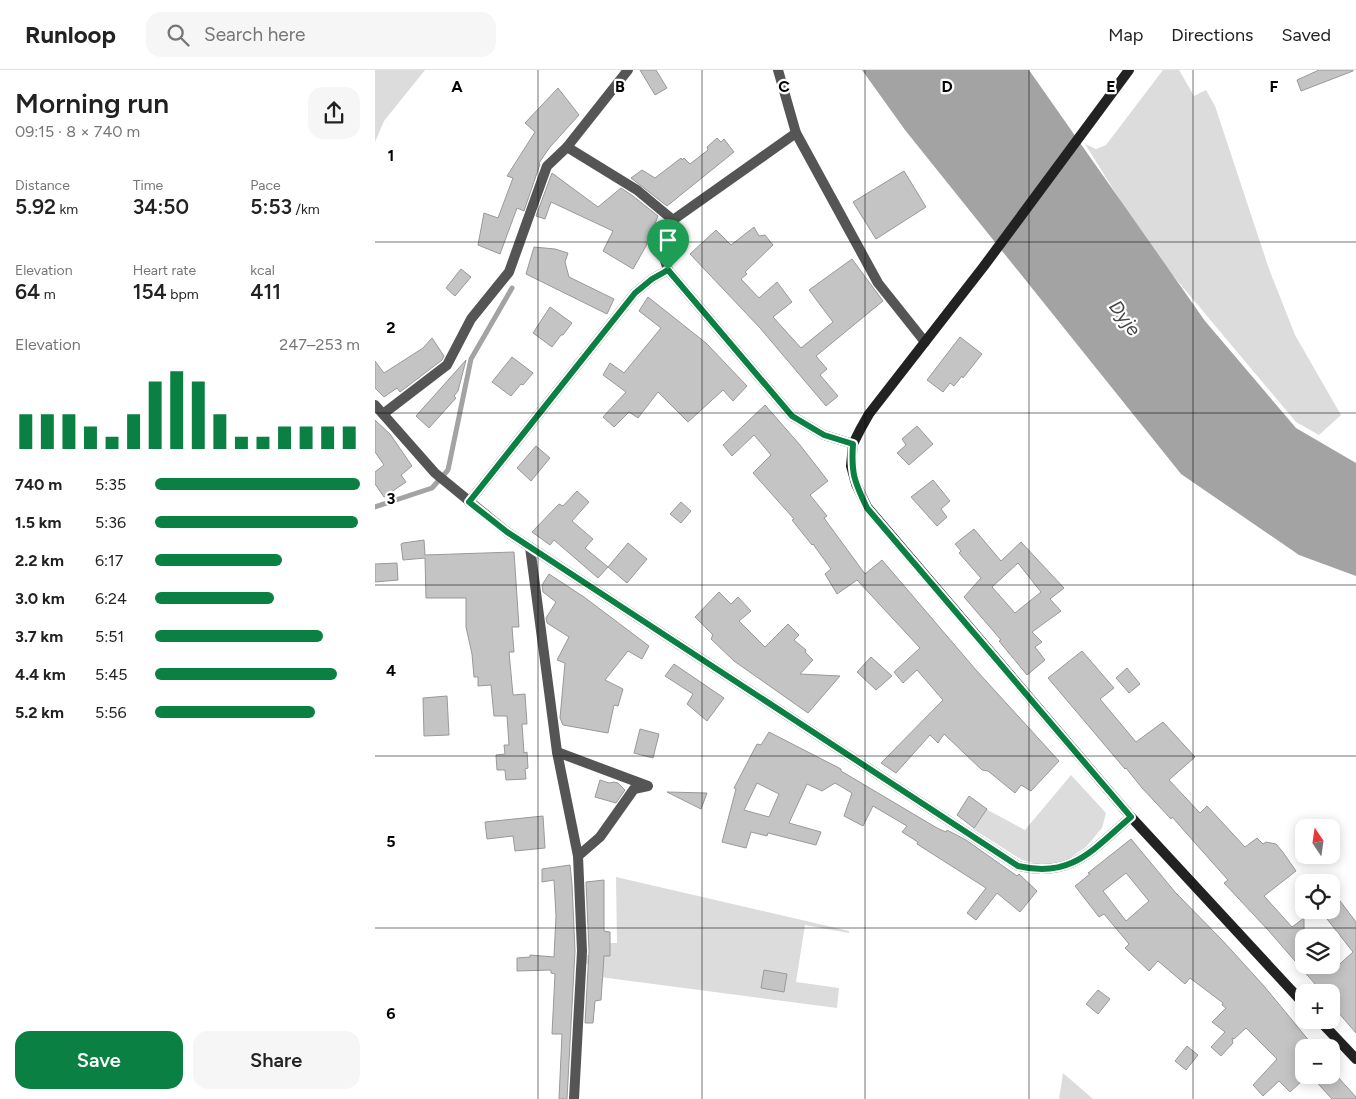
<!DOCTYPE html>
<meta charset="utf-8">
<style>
:root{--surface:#fff;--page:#f6f6f6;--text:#222;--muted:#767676;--line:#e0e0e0;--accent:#0b8043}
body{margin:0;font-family:Figtree,sans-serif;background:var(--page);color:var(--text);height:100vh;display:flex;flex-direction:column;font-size:19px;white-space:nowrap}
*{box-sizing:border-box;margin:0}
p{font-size:16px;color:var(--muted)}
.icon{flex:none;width:28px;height:28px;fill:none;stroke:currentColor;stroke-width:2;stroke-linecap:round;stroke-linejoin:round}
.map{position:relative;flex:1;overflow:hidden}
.sheet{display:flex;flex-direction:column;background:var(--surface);width:375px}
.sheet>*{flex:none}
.needle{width:32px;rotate:347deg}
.buttons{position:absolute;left:920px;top:749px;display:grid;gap:10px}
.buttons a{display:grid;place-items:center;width:45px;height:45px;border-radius:10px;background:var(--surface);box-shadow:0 2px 12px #0003;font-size:25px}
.pin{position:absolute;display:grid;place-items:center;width:42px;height:42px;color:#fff;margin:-51px -21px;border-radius:50% 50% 50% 0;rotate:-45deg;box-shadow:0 0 5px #0007}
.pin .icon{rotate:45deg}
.round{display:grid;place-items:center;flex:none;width:52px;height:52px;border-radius:15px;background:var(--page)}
.overview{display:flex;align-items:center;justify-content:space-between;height:85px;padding:0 15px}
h1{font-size:28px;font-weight:600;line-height:38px}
.stats{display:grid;grid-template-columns:repeat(3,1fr);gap:8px;height:85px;padding:5px 15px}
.stats div{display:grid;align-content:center}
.stats b{font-size:21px;font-weight:600}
.stats small{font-size:14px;font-weight:400}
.stats p{font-size:14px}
.chart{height:140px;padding:10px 15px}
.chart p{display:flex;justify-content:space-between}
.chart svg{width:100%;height:90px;margin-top:5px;stroke:var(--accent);stroke-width:6}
.primary-button{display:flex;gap:10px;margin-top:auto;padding:10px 15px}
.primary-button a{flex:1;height:58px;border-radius:15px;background:var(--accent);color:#fff;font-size:20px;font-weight:600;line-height:58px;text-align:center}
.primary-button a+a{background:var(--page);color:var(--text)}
ul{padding:0 15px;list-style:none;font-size:16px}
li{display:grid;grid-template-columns:80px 60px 1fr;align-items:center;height:38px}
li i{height:12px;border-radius:6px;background:var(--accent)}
header{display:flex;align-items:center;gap:30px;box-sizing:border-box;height:70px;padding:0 25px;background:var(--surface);border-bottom:1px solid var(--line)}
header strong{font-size:24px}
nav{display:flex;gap:28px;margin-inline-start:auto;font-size:18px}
.search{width:350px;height:45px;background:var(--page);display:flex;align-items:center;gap:12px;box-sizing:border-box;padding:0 18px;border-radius:15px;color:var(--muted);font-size:19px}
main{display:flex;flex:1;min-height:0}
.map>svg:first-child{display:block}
</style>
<header>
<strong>Runloop</strong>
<div class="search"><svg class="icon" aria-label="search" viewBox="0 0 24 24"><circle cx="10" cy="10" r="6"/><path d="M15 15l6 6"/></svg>Search here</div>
<nav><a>Map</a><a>Directions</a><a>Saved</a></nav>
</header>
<main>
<section class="sheet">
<div class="overview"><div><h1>Morning run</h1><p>09:15 · 8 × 740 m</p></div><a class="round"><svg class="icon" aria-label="share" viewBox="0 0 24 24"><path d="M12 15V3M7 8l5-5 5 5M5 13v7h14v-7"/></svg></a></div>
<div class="stats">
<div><p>Distance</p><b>5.92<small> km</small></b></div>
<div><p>Time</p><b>34:50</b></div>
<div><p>Pace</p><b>5:53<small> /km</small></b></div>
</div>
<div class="stats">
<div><p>Elevation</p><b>64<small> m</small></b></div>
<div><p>Heart rate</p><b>154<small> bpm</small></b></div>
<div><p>kcal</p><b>411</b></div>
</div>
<div class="chart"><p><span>Elevation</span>247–253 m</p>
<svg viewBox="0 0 160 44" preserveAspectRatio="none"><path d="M5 44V27M15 44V27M25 44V27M35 44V33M45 44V38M55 44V27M65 44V11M75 44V6M85 44V11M95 44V27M105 44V38M115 44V38M125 44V33M135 44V33M145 44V33M155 44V33"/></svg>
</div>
<ul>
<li><b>740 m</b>5:35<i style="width:100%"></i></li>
<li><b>1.5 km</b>5:36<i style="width:99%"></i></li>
<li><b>2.2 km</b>6:17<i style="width:62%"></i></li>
<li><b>3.0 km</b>6:24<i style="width:58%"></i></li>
<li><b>3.7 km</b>5:51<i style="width:82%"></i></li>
<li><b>4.4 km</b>5:45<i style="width:89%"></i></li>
<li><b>5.2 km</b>5:56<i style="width:78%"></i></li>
</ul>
<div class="primary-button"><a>Save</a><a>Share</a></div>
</section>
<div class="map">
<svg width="981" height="1029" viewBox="0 0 981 1029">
<rect width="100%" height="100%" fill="#fff"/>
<!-- green -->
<g fill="#dcdcdc">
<path d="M0,0H50L9,51L0,72Z"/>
<path d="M788,0H804L819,26L831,20L840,36L894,199L920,265L966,345L944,365L921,352L775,178L710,74L721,79L731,75Z"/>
<path d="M696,705L731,743L727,758L711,777L692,790L675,795H665L647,790L598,759L611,739L650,760Z"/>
<path d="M241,807L474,861V863L430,855L421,912L464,918L462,938L225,907L224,896L212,894L210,892L211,885L235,886V873H242Z"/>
<path d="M688,1003L718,1029H684Z"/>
</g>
<!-- water -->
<path fill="#a3a3a3" d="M487,0H654L830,251L921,358L981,393V506L924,485L806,404L530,60Z"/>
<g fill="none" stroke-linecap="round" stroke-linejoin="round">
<!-- stream -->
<path stroke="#a3a3a3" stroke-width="5" d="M0,437L57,418L73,400L96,289L137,218"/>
</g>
<!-- building -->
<g fill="#c4c4c4" stroke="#999" fill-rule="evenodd">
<path d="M265,0H281L292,18L280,25Z"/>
<path d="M944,0H978V1L926,21L922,10Z"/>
<path d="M183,18L204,45L175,77L164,93L165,94L149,141L142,138L125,184L103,175L109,143L123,148L138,108L132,106L160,62L150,53Z"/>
<path d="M342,68L346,72L349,69L359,82L292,136L256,108L267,100L280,108L306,88L307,90L309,88L315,94L333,80L332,77Z"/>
<path d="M529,101L551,137L501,169L478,132Z"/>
<path d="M177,103L223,137L246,118L258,126L283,146L271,176L258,199L228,181L238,161L176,132L170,149L161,146Z"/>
<path d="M379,157L384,166L390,165L398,175L370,202L372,204L366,209L384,228L402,212L417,232L398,247L426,278L458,252L434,220L477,189L508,231L441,286L452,299L445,305L463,326L451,336L385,258L315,184L341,160L356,175Z"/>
<path d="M159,177L180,179L193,183L190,192L194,207L239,229L232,244L151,204Z"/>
<path d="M86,199L96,207L80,226L71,218Z"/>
<path d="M273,227L331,273L372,316L358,331L348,320L313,352L283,322L263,348L254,342L239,357L228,347L251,322L228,305L235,293L249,303L286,258L264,241Z"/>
<path d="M175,237L197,253L188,265H186L177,277L158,263Z"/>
<path d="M585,267L607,284L588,308L587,306L579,316L575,313L568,322L552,310Z"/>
<path d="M57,268L69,286L67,290L25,322L22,318L9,327L0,318V291L9,303L48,278Z"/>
<path d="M137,287L158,303L148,315L146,314L136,326L117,312Z"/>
<path d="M91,290L83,321L79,326L81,328L54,358L41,346Z"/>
<path d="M390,335L425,375L453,411L435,425L452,446L449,448L490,504L507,490L601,600L684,691L656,721L646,715L640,723L613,701L607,700L569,664L563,673L555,665L521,703L506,693L568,630L542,600L528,613L519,602L545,578L482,510L462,524L450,504L456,499L438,474L437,475L417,450L419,449L378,403L396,385L379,365L357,386L348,375Z"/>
<path d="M0,350L15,364L37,396L26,405L31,412L9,427L0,414V402L9,395L0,382Z"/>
<path d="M542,356L558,374L534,395L522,383L531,375L527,369Z"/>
<path d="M161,376L175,388L156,411L142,398Z"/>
<path d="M558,410L575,431L566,439L572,447L562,456L536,427Z"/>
<path d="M202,421L214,432L197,451L218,469L210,478L233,497L223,508L179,470L175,475L157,462L184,434L188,436Z"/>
<path d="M306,432L316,441L306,453L295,444Z"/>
<path d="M599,459L626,491L646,472L689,518L675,529L686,541L657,562L667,572L660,577L670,590L652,605L624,571L626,570L589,527L606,508L584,483L586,481L580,474ZM643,493L666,522L640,543L617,517Z"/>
<path d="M49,470L50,485L139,482L144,557H137L139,582H134L138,625L150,624L152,654H147L149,683L152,682L153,698L150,699L151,709L131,710L130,700H122L121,685L130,684L129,675H134L132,646H119L116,615L103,616V607H99L97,584L91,557V528H51L50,488L28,490L26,474L28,473Z"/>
<path d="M253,473L272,489L252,513L233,497Z"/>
<path d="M22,493L23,510L0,512V494Z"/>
<path d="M174,504L209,527L274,576L267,589L253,581L230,610L248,619L243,636L239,635L233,663L188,655L185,648L190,593L182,590L194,567L172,553L171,548L181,532L168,522L167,515Z"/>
<path d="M344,522L356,534L363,527L376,541L364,551L390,577L413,554L424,565L419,570L431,580L430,582L438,590L425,604L465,606L433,643L359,591L336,569L338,565L320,547Z"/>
<path d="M707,581L739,618L725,629L761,672L788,652L820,687L794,710L825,743L832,736L870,777L882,768L888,774L891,772L901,774L907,781L921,801L889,826L917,857L929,848V895H950L956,902L978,882L945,840H956V819L981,852V963L956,934V922H947L893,860L849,813L853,810L797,747L796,749L767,718L751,698L750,699L673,608Z"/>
<path d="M496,587L517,606L501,620L482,602Z"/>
<path d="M299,594L349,628L332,651L312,634L318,624L290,606Z"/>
<path d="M752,598L765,614L754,623L741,608Z"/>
<path d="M72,626L74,665L49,666L48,628Z"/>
<path d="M265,659L284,664L278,688L259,683Z"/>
<path d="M394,662L466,699V701L562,758L571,762L572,760L591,770L642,806L644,804L662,821L645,842L622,823L601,850L592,843L611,818L542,774L543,772L527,762L532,756L498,736L488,756L469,746L477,723L460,713L447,721L432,714L414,753L446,762L441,775L393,763L392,766L376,762L371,778L347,772L361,719L359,718L382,674L386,675ZM382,713L404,724L394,747L369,740Z"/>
<path d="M225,710L234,713L239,712L243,713L250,720L241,733L220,727Z"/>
<path d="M292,722L332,723L326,739Z"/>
<path d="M594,726L612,739L599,758L582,745Z"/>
<path d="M168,746L170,778L140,781L138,766L112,769L110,752Z"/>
<path d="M756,769L800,822L847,870L889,916L940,978H929V1009L915,1022L904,1011L888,1026L878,1015L902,989L871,958L859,969L857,968L858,973L846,986L836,977L850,962L837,952L851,938L847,935L848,933L815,908L810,914L783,891L774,901L750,878L754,874L729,844L724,847L700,816L715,804L713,803ZM751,803L774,831L751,851L728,821Z"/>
<path d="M195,795L197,814L200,881L192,1029H184L187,964H177L180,904L176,903V900L142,901V888L155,887V885L179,887L181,846L179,810L167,812V799Z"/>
<path d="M229,810V861L235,862V886H229L226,930L220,931L218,953H210L214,881L211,812Z"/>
<path d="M389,900L412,904L409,922L386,918Z"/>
<path d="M723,920L735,929L723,944L711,934Z"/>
<path d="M812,976L823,985L811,1000L800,991Z"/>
<path d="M935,1005H961L981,1027V1029H957Z"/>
</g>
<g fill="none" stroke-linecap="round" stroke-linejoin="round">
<!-- lane -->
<path stroke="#555" stroke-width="10" d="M421,63L503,213L550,272"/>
<!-- street -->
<g stroke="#555" stroke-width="10">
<path d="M403,0L421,63L298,150L287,168L288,184L293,200L417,346L449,365L478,374"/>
<path d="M192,77L262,120L298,150"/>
<path d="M0,335L60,403L132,462L643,796C697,809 718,779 756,747"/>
<path d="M8,344L72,295L96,249L134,202L172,96L192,77L253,0"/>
<path d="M94,432L260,223L277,209L293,200"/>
<path d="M155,477L182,682L203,786L207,881L199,1029"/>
<path d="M182,682L273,716L259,719L225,767L203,786"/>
</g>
<!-- secondary -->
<g stroke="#222" stroke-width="10">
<path d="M754,0L609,196L494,344L485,360L478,374L476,396L481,414L492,437L756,747L929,934"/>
<path d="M944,950L981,989"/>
</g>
</g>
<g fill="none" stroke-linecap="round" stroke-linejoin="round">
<defs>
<path id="route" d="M293,200L417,346L449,365L478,374C476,403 479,411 492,438L756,747C718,779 697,809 643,796L132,462L94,432L260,223L277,209Z"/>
</defs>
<!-- route casing -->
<use href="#route" stroke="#fff" stroke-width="10"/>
<!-- route -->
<use href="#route" stroke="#0b8043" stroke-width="6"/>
</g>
<!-- grid -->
<path fill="none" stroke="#000" stroke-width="1" stroke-opacity="0.55" d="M163,0V1029M327,0V1029M490,0V1029M654,0V1029M818,0V1029M0,172H981M0,343H981M0,515H981M0,686H981M0,858H981"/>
<g text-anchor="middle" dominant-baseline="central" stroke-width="4.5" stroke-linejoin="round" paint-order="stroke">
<!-- water labels -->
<g font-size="19" font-style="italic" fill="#444" stroke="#fff">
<text transform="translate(750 248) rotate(53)">Dyje</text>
</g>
</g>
<g font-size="16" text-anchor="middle" font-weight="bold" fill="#000" stroke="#fff" stroke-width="4.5" stroke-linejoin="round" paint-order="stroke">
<text x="82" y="22">A</text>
<text x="245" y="22">B</text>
<text x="409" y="22">C</text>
<text x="572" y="22">D</text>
<text x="736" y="22">E</text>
<text x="899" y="22">F</text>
<text x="16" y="91">1</text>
<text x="16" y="263">2</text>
<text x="16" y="434">3</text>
<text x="16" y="606">4</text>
<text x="16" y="777">5</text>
<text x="16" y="949">6</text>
</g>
</svg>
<div class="buttons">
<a><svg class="needle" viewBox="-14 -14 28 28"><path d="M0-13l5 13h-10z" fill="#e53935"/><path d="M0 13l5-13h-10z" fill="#767676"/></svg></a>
<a><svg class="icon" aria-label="locate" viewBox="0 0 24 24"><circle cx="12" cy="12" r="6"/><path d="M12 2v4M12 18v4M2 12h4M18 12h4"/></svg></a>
<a><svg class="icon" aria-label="layers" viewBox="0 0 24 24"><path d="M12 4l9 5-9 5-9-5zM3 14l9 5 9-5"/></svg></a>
<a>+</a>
<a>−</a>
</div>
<div class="pin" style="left:293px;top:200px;background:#1e9e55"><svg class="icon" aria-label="arrive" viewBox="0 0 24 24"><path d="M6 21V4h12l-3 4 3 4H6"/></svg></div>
</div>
</main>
